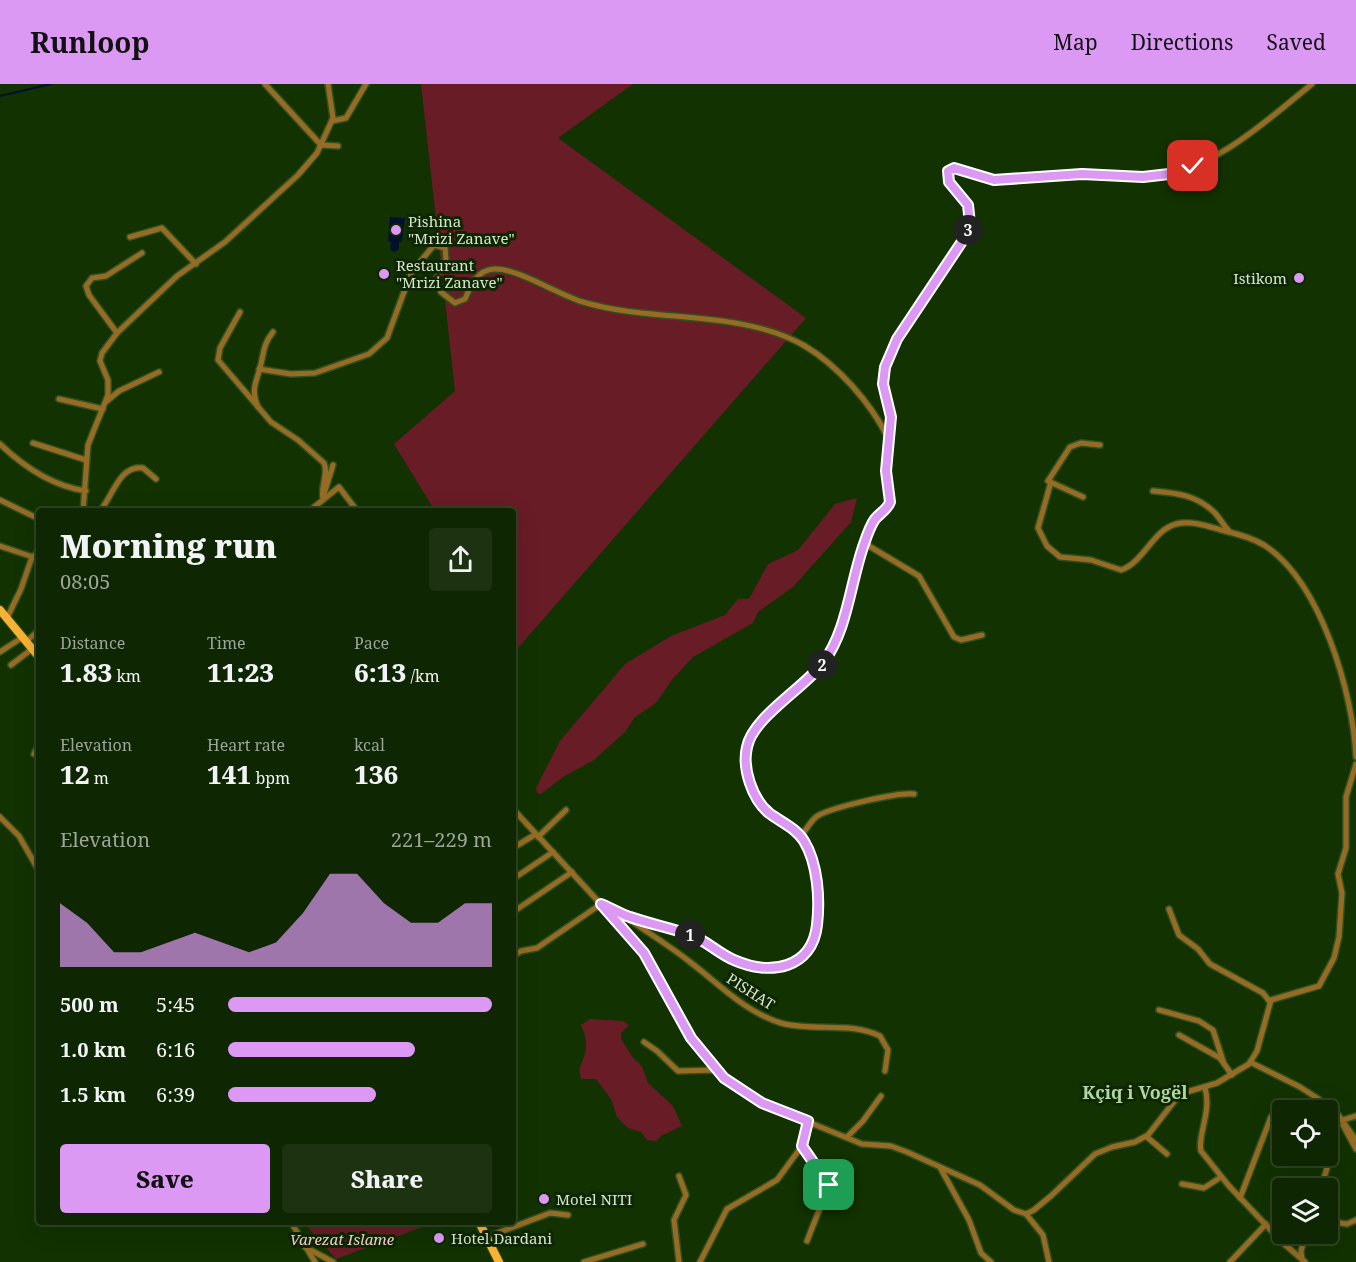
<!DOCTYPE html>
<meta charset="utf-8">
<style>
:root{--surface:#0e2601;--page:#1c3210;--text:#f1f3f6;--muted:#9ba599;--line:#2e4323;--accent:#dc99f4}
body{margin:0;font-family:"Noto Serif",serif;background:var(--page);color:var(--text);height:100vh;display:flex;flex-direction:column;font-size:22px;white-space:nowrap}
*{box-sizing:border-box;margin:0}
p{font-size:20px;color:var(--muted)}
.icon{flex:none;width:33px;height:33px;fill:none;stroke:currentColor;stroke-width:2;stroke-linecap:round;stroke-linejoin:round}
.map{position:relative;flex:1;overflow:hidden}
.details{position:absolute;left:36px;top:424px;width:480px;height:717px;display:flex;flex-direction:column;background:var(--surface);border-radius:6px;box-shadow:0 6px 24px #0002,0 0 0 2px var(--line)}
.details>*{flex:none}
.tools{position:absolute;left:1272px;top:1016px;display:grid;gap:12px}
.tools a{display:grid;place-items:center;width:66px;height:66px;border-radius:6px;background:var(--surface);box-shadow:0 6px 24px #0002,0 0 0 2px var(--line);font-size:30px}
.pin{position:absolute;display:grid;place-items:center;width:51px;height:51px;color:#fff;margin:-26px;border-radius:12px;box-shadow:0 3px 9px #0006}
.km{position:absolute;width:30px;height:30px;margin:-15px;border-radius:50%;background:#222;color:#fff;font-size:16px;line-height:30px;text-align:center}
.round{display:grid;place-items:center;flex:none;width:63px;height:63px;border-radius:6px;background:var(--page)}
.headline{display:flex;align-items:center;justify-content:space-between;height:102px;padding:0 24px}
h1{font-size:33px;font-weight:800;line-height:45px}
.stats{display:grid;grid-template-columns:repeat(3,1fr);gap:9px;height:102px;padding:6px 24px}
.stats div{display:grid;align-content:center}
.stats b{font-size:26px;font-weight:800}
.stats small{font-size:16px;font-weight:400}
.stats p{font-size:16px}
.chart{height:168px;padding:12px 24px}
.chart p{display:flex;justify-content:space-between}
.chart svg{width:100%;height:108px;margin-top:6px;fill:var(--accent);opacity:.7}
.button{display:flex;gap:12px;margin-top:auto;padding:12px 24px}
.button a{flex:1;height:69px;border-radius:6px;background:var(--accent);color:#111;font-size:24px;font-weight:800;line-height:69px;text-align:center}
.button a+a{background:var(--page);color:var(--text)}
ul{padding:0 24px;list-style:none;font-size:20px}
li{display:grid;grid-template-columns:96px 72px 1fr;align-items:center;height:45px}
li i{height:15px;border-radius:8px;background:var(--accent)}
header{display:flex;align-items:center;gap:36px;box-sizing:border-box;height:84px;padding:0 30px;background:var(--accent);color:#111}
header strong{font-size:28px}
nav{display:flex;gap:33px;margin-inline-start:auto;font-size:21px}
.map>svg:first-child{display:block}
</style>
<header>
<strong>Runloop</strong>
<nav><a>Map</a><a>Directions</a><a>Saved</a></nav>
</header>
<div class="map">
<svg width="1356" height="1178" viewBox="0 0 1356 1178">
<rect width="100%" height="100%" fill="#123201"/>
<!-- green -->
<g fill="#681c26">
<path d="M421,0H633L558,54L806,234L518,564L513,557V428L435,427L394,360L455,307Z"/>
<path d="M857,414L851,438L793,503L758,528L753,539L693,573L671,597L656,619L635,633L625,648L594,676L563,693L541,710L537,709L536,704L560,657L625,580L671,552L725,531L738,515H749L768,480L798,466L835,420Z"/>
<path d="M590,935L623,937L629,941L621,949V955L634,975L642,982L648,999L673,1022L682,1042L661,1052L656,1057L647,1056L641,1048L628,1044L617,1033L611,1015L596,995H581L579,985C587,968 589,959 581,941Z"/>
<path d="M304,1139H433L336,1175Z"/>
</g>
<!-- water -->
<path fill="#00102d" d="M390,133L405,134L402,158H399V165L394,168L390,165L391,158L388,157Z"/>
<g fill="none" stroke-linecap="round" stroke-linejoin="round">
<!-- stream -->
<path stroke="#00102d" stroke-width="2" d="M0,12L51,0"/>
<defs>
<g id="street">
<path d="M265,0L321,61L338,62"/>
<path d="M332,37L346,34L366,0"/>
<path d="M130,153L162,144L196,180"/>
<path d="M240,228L220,264L218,276L271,338L298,356L324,379C329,390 320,403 323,415"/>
<path d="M117,249L89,211L86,202L92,194L106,192L142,169"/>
<path d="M259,285L291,290L315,289L369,270L387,254L411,189L434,161L445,164L446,175L436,195L441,208L455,219L465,215C471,201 477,186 494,185C515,183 559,211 583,218C652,239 741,225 805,262C838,282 870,318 887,352"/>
<path d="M59,315L103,325"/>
<path d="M107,317L119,307L159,288"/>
<path d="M258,323C250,304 257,298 261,280C264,267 264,259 273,248"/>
<path d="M33,359L86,376"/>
<path d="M0,360C24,383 52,402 86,407"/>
<path d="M1051,398L1038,444L1047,462L1060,473L1091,476L1121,486C1144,478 1153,446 1176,440C1193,436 1210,443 1225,447C1238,450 1252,454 1264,461C1321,498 1353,609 1356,673"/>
<path d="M1153,407C1177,409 1196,411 1214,428C1220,434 1223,441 1229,447"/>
<path d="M324,410L333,381"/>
<path d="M1083,413L1048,397L1070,363L1081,359L1100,361"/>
<path d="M0,416L39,435"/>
<path d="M83,428L88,361L108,311V296L100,277L102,269L117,249L177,192L225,158L298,91L317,69L333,34L328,0"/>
<path d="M99,428C112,415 119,380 143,384L156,395"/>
<path d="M308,428L339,403L358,428"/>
<path d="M864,459L919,492L954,553L961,556L982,551"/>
<path d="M0,462L33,473"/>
<path d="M7,534L21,505L31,476L39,466"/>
<path d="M27,557L39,546"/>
<path d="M0,568L23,553"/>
<path d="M11,581L32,565"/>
<path d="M34,670L39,660"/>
<path d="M513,725L634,856L661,896L691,954L729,999L762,1019L862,1060L891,1062L907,1068L980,1101L1014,1126L1026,1130"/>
<path d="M0,733L19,752L39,787"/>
<path d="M801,752C806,746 810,738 816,733C828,724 898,708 914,710"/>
<path d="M538,753L566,726"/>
<path d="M513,764L536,750"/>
<path d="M513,795L553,768"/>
<path d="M601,820L627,832L693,852L735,877L758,884L789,882L802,875L809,866L815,853L819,824L810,771L799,749L768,728L758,717L748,686L746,664L756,645L811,593L831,567L845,530L869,446L890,418L886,387L891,333L883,300L885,283L897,255L961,159L970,140L968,121L949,98L948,87L954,84C964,88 974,93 984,95C1015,100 1049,91 1080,90C1106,88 1132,96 1157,92C1217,84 1267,36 1312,0"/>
<path d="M1169,825L1179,851L1198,865L1210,880L1263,909L1270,918"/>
<path d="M513,828L572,788"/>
<path d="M630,836C650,850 671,863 690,878C719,900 745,928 781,939C812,948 850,937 880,952L888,966L885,987"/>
<path d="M513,872L521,867L537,864L601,820"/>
<path d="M1159,926L1199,937L1213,946L1223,977"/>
<path d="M1179,951L1220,974L1232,991"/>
<path d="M644,958L657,967L678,987L716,986"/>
<path d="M1250,978L1300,1003L1334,1025L1356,1056"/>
<path d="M1205,1004C1212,1028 1197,1052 1201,1067L1229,1102L1283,1159L1305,1178"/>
<path d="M1343,1036L1356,1032"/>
<path d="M1343,1041L1356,1065"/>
<path d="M847,1053L863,1037L881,1012"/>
<path d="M1147,1053L1167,1070"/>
<path d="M802,1062L829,1101L848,1113"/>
<path d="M941,1085L969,1136L981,1169L991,1178"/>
<path d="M679,1092L686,1111L674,1136L679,1178"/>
<path d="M1182,1100L1204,1104L1221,1093"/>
<path d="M1311,1101L1312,1104"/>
<path d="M1321,1104L1327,1084"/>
<path d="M1240,1114L1271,1033"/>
<path d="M1026,1130L1034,1126L1052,1111L1095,1070L1112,1063L1135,1058L1148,1051L1180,1010L1217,999L1249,980L1257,967L1271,916L1319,902L1334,874L1339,853L1342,809L1338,790L1346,764V713L1356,680"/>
<path d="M1026,1130L1043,1151L1049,1178"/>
<path d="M1328,1137L1347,1140L1356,1136"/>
<path d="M291,1138L315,1178"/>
<path d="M487,1153L550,1129L568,1131"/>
<path d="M807,1157L829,1101"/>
<path d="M305,1163L333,1178"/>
<path d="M1302,1175L1301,1167L1306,1149"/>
<path d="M584,1178L643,1160"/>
<path d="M700,1178L727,1125L777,1096L802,1062L808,1037"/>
<path d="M1230,1178L1266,1140"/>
</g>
<g id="primary">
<path d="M0,526L39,573"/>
<path d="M479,1138L499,1178"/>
</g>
</defs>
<!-- street casing -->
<use href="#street" stroke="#314f21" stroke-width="8"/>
<!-- primary casing -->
<use href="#primary" stroke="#314f21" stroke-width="10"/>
<!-- street -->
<use href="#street" stroke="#966c24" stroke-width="5"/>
<!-- primary -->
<use href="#primary" stroke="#f8b235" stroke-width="8"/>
</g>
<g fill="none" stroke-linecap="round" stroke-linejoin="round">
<defs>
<path id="route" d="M829,1101L802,1062L808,1037L762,1019L724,994L691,954L644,869L601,820C611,824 620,830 630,833C650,840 671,844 691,851C707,857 719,870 734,876C770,892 812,885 817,841C820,815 818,780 804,757C796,744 781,738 769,729C752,715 742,684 747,663C753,633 804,604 823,579C848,545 850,499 864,460C867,451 870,442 875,435C880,429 887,426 890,418L886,387L891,333L883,300L885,283L897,255L961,159L970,140L968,121L949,98L948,87L954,84L994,96L1082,90L1143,93L1169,90L1193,82"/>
</defs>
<!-- route casing -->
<use href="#route" stroke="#fff" stroke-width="12"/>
<!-- route -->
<use href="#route" stroke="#dc99f4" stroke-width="8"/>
</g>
<!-- markers -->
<g fill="#dc99f4" stroke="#0e2603" stroke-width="2">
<circle cx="396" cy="146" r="6"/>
<circle cx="384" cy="190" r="6"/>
<circle cx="1299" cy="194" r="6"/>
<circle cx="544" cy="1115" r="6"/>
<circle cx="439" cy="1154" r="6"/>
</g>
<g text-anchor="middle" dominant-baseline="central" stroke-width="6" stroke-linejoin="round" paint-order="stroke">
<!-- poi labels -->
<g font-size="15" fill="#d3e6cb" stroke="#0e2603" text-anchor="start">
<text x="408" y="137">Pishina<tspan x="408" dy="17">"Mrizi Zanave"</tspan></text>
<text x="396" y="181">Restaurant<tspan x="396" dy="17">"Mrizi Zanave"</tspan></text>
<text x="1287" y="194" text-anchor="end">Istikom</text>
<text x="556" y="1115">Motel NITI</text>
<text x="451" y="1154">Hotel Dardani</text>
</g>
<!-- street labels -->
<g font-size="15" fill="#d3e6cb" stroke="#0e2603">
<text transform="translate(751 907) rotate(33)">PISHAT</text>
</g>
<!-- park labels -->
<g font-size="15" font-style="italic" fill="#f4d1d2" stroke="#0e2603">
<text x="342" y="1155">Varezat Islame</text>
</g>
<!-- quarter labels -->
<g font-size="18" font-weight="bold" fill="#b0d6a1" stroke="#0e2603">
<text x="1135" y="1008">Kçiq i Vogël</text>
</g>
</g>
</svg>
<div class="tools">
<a><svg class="icon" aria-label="locate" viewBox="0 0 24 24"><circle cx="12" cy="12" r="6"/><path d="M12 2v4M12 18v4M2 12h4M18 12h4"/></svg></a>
<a><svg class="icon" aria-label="layers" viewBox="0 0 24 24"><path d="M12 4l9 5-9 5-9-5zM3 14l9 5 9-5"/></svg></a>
</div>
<div class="pin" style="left:829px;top:1101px;background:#1e9e55"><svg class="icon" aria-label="arrive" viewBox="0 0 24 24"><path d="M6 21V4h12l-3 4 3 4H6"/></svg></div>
<div class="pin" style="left:1193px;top:82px;background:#d93025"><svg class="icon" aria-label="check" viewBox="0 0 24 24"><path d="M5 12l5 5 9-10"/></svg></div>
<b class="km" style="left:690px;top:851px">1</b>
<b class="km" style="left:822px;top:581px">2</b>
<b class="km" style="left:968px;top:146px">3</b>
<section class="details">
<div class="headline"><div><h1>Morning run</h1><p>08:05</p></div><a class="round"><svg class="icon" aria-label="share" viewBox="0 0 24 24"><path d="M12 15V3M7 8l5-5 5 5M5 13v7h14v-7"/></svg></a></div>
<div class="stats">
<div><p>Distance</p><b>1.83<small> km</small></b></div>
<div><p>Time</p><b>11:23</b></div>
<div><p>Pace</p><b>6:13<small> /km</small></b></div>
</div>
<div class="stats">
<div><p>Elevation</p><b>12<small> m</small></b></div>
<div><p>Heart rate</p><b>141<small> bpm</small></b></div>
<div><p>kcal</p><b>136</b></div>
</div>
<div class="chart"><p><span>Elevation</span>221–229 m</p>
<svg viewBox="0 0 160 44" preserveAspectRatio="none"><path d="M0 44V18L10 26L20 38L30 38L40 34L50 30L60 34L70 38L80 34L90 22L100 6L110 6L120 18L130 26L140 26L150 18L160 18V44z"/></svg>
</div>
<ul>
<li><b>500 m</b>5:45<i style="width:100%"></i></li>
<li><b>1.0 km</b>6:16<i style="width:71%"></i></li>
<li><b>1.5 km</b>6:39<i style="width:56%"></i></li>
</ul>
<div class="button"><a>Save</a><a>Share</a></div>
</section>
</div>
